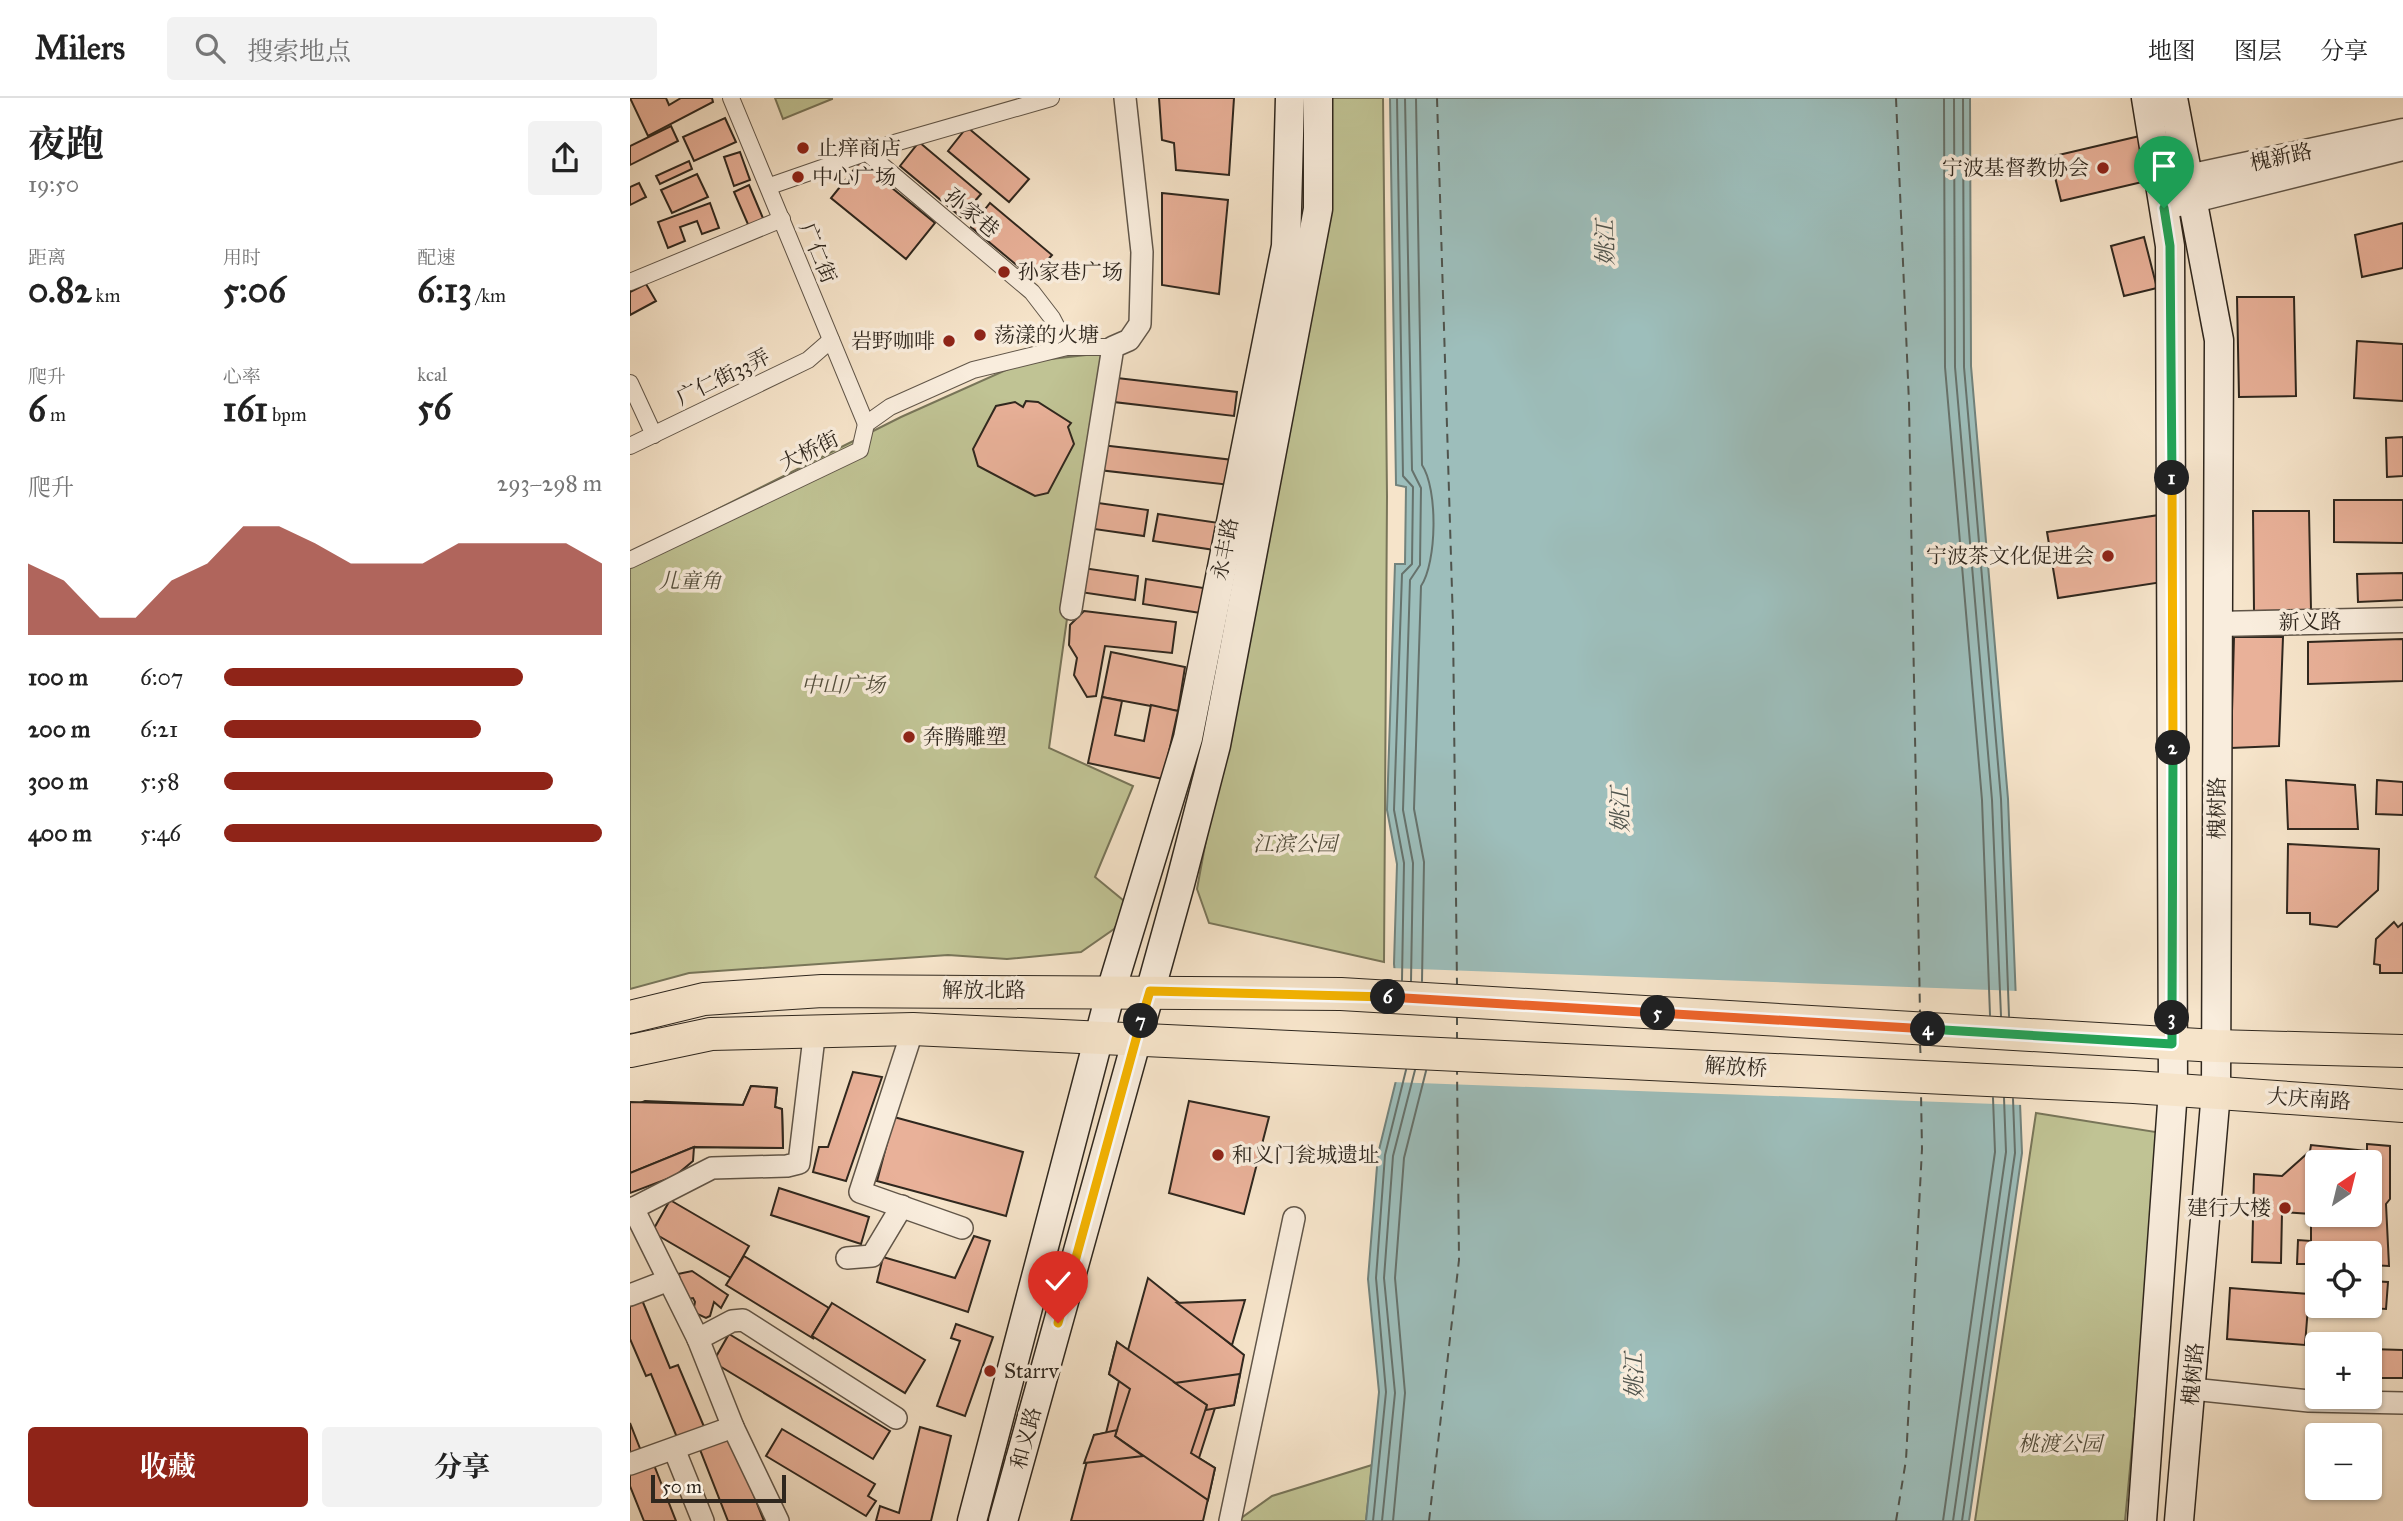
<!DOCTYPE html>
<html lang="zh">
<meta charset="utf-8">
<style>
:root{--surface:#fff;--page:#f2f2f2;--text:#222;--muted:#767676;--line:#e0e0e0;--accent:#8f2418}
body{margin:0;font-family:"IM FELL Great Primer","Noto Serif SC",serif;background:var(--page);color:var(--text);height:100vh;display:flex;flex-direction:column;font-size:26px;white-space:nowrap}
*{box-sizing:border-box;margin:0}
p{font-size:23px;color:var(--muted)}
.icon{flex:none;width:38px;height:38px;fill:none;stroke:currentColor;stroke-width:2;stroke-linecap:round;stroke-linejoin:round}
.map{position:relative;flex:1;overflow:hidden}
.details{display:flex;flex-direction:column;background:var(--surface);width:630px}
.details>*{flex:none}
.needle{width:46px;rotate:35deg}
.fabs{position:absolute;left:1675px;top:1052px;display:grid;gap:14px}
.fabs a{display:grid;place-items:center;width:77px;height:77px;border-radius:7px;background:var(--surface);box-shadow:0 2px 5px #0004;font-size:35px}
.scale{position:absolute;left:21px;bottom:18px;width:135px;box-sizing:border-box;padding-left:7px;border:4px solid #2f271e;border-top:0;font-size:19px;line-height:24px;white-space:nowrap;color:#2f271e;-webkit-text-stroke:5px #f9eddd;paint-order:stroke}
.pin{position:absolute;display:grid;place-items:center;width:60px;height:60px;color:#fff;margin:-72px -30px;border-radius:50% 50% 50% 0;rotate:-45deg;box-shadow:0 0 7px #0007}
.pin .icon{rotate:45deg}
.km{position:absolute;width:35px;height:35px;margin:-18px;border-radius:50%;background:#222;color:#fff;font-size:19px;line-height:35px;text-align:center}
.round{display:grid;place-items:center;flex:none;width:74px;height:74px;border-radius:7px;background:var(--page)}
.head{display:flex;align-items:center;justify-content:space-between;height:119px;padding:0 28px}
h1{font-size:38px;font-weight:700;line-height:52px}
.metrics{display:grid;grid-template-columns:repeat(3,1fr);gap:10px;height:119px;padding:7px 28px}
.metrics div{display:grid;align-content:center}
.metrics b{font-size:35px;font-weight:700}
.metrics small{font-size:19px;font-weight:400}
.metrics p{font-size:19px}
.chart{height:196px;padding:14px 28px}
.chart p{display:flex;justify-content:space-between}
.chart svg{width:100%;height:126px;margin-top:7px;fill:var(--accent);opacity:.7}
.cta{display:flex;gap:14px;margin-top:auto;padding:14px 28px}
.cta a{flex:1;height:80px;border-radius:7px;background:var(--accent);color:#fff;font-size:28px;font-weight:700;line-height:80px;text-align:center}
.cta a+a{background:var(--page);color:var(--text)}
ul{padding:0 28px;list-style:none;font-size:23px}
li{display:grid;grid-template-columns:112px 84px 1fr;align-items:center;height:52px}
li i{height:18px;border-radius:9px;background:var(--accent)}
header{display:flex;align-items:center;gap:42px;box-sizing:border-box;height:98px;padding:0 35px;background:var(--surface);border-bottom:2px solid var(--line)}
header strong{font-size:33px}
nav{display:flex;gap:38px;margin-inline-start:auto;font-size:24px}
.search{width:490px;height:63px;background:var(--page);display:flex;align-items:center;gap:18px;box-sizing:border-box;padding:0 24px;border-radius:7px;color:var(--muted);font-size:26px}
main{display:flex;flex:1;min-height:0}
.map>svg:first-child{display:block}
</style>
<header>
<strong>Milers</strong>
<div class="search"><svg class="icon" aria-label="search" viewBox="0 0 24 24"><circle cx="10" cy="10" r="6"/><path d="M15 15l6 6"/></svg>搜索地点</div>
<nav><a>地图</a><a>图层</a><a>分享</a></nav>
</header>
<main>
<section class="details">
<div class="head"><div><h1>夜跑</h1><p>19:50</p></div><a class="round"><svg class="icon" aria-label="share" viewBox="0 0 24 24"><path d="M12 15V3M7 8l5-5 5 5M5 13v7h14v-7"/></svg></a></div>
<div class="metrics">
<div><p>距离</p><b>0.82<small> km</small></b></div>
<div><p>用时</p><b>5:06</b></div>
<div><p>配速</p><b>6:13<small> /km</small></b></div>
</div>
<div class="metrics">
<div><p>爬升</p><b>6<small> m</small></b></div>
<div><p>心率</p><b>161<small> bpm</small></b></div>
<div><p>kcal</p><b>56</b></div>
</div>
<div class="chart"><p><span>爬升</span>293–298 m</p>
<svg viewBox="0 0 160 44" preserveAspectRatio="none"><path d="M0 44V19L10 25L20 38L30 38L40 25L50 19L60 6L70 6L80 12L90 19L100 19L110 19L120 12L130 12L140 12L150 12L160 19V44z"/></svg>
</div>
<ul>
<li><b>100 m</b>6:07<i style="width:79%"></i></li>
<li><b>200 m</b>6:21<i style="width:68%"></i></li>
<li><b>300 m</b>5:58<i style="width:87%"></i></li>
<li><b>400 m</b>5:46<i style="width:100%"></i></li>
</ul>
<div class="cta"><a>收藏</a><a>分享</a></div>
</section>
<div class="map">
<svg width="1773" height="1423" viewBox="0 0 1773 1423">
<rect width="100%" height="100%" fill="#f6e4ca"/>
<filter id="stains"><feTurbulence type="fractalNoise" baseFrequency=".00286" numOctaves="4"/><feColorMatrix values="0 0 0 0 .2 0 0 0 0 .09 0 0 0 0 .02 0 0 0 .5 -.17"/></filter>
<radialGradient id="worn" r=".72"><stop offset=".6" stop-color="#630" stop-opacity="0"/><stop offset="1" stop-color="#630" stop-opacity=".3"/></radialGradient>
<!-- green -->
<g fill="#c0c394" stroke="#787559" stroke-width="2">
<path d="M145,0H202V1L153,21Z"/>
<path d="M688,0H753L757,398L754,864L579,825L567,791L637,412Z"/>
<path d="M474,255L419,650L503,688L465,779L499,807L484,831L451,854L377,861L318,857L59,875L0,891V455L271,319L394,264Z"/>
<path d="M1406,1015L1532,1035L1495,1423H1345Z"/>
<path d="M742,1367L736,1423H607L642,1398Z"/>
</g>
<!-- water -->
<path fill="#9dbebb" stroke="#71827c" stroke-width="2" d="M760,0H1340L1341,268L1378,701L1392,1055L1339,1423H736L749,1294L738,1181L748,1056L773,954L764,866L767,766L757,712L765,466H775L776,389L766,387Z"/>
<!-- pier -->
<path fill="#f6e4ca" d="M760,870L1389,893L1393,1007L762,984L770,954Z"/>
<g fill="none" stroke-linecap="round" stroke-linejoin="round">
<!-- shore -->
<g stroke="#66726c" stroke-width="2">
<path d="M767,0L773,378L783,389L782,466L772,476L764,712L774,765L772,882"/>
<path d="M775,0L782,372L791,390L790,467L780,482L773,712L783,765L781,883"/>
<path d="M786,0L792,367C808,391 807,464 791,488L784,711L794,764L792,883"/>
<path d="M1314,0L1315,269L1352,702L1360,917"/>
<path d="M1324,0L1325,269L1362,702L1371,918"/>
<path d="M1333,0L1334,269L1371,701L1379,918"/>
<path d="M743,1423L756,1294L746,1180L755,1057L776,972"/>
<path d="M752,1423L765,1295L754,1180L763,1058L785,972"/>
<path d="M763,1423L775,1295L765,1180L774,1060L796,973"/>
<path d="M1313,1423L1365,1054L1363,1000"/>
<path d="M1323,1423L1376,1054L1374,1000"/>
<path d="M1332,1423L1385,1055L1383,1001"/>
</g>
<!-- ferry -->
<g stroke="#50544d" stroke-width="2" stroke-dasharray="9 7" stroke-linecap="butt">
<path d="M807,0L823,525L827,888"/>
<path d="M1266,0L1279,305L1290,916"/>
<path d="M827,918V940"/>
<path d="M1290,946L1291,965"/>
<path d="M799,1423L829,1162L827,970"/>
<path d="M1266,1423L1276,1362L1292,1051L1291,995"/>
</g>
</g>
<!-- building -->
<g fill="#e9b199" stroke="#2f271e" stroke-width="2" fill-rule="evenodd">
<path d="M0,0H36L39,7L51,0H82L83,4L18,38Z"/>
<path d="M529,0H604L599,77L546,72L544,45L532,42Z"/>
<path d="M95,20L106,44L64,63L53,39Z"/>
<path d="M41,28L48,43L0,67V48Z"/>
<path d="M337,29L399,81L379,104L318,53Z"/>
<path d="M1514,37L1525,81L1431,103L1420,59Z"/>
<path d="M289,44L351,96L331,119L270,68Z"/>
<path d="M110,54L120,82L104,88L94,59Z"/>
<path d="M59,63L62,71L30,86L26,78Z"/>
<path d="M230,64L305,125L276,161L201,100Z"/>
<path d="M67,76L78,99L42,115L31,92Z"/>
<path d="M9,85L16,99L0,107V89Z"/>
<path d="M119,87L135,125L120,131L104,94Z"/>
<path d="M532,95L598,102L589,196L532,187Z"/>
<path d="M80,105L89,130L72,136L67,123L50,129L55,143L38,150L28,124Z"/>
<path d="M360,105L422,157L402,180L341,129Z"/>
<path d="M1773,125V170L1732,179L1725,137Z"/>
<path d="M1514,139L1527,190L1494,198L1481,148Z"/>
<path d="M16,186L26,203L0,217V194Z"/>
<path d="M1607,199H1664L1666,298L1609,299Z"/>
<path d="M1727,243L1773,246V303L1724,300Z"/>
<path d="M487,280L607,294L604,318L484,304Z"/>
<path d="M396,303L408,304L441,325L438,329L444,346L418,395L405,398L348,368L343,351L366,308L385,304L393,309Z"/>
<path d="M1773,339V378L1757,379L1756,340Z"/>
<path d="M471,347L603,362L600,387L469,372Z"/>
<path d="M1704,402H1773V445L1704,444Z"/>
<path d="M461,404L518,412L514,438L457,430Z"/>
<path d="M1623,413H1679L1681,512L1624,513Z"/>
<path d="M528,416L589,425L585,452L523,443Z"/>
<path d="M1529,417L1539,483L1428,500L1417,434Z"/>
<path d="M453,470L508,478L505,502L450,494Z"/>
<path d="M1773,475V502L1728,504L1727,476Z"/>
<path d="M516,481L580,491L577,516L513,506Z"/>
<path d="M454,513L546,524L542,555L475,548L466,598L457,599L444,577L447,560L439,547L440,527Z"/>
<path d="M1604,539H1653L1649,648L1601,650Z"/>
<path d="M1773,541V583L1678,586V544Z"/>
<path d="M481,554L555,569L548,613L472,599Z"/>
<path d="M472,599L492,603L485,637L514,643L521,607L548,613L533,681L458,665Z"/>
<path d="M1656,682L1725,687L1728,731H1658Z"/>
<path d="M1747,682L1773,684V717L1746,716Z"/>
<path d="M1658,746L1749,751L1748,792L1707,829L1680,826V815H1657Z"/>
<path d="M1764,824L1768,829L1773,825V875H1750V867L1744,866L1746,841Z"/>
<path d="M223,974L252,979L216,1083L183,1074L189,1049H198Z"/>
<path d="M121,988L147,990L145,1009L152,1011L153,1050L64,1049L0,1075V1009L15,1003L113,1007Z"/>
<path d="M121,988L147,990L145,1009L152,1011L153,1050L64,1049L0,1075V1004L113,1007Z"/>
<path d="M559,1003L639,1019L614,1116L539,1095Z"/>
<path d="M264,1019L393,1054L376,1118L247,1083Z"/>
<path d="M1737,1046L1760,1048V1101L1756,1106L1759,1168L1740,1167V1155H1687V1166H1667L1668,1142L1681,1143V1116L1652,1114L1651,1165L1622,1164L1624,1076L1652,1078L1680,1053L1681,1047L1737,1053ZM1687,1064H1740V1116H1687Z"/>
<path d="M64,1049L63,1063L45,1078L0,1095V1075Z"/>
<path d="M149,1090L239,1119L231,1146L141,1117Z"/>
<path d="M40,1102L119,1148L101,1180L22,1134Z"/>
<path d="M344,1138L360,1143L338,1214L247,1184L253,1159L325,1180Z"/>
<path d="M114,1158L199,1210L182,1238L184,1241L96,1187Z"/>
<path d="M62,1173L98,1197L91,1210L84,1204L80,1218L76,1220L63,1214L65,1204L63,1200L57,1201L48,1176Z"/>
<path d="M518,1180L614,1257L604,1307L585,1310L569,1360L585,1370L573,1423H441L464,1337L476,1335L489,1283L479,1276L487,1244L498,1252Z"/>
<path d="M1740,1183L1758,1184L1756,1211L1708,1208H1740Z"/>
<path d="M1600,1190L1679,1196L1675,1247L1597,1241Z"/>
<path d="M12,1202L40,1270L48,1267L75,1331L48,1342L21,1276L16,1278L0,1241V1207Z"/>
<path d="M615,1202L602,1247L547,1205Z"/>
<path d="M202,1205L295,1262L275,1295L182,1238Z"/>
<path d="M326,1226L363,1239L335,1318L307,1308L330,1243L321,1240Z"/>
<path d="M99,1236L260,1333L243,1361L83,1264Z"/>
<path d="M487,1244L577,1307L561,1355L585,1370L578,1402L485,1338L500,1291L479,1276Z"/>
<path d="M1682,1250H1687V1278H1681Z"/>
<path d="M1740,1251L1773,1252V1280H1740Z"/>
<path d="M610,1276L604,1307L576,1312L577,1307L545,1285Z"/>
<path d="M0,1325L11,1353L0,1358Z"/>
<path d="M290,1329L321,1338L301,1423H246L250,1408L269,1415Z"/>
<path d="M152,1331L245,1386L238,1398L246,1403L236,1418L136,1358Z"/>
<path d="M487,1332L485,1338L513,1358L454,1365L464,1337Z"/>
<path d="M100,1337L134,1423H98L69,1349Z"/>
<path d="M24,1367L46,1423H14L0,1388V1376Z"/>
</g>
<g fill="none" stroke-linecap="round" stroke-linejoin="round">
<defs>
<g id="pedestrian">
<path d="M101,0L236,326"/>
<path d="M236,54L402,194L422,220L437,249"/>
<path d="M140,88L261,46L421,0"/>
<path d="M0,184L152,121"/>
<path d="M0,285L24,337"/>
<path d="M0,348L178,262L201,242"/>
<path d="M0,462L230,352L236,326L260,309L343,272L437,249H483"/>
</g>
<g id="minor">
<path d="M441,511L483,249L499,242L510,226L512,154L495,0"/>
<path d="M283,931L230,1094L332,1130"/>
<path d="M3,1110L68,1241L102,1223L113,1222L266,1320"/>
<path d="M0,1112L82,1070L157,1068L169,1065L185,931"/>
<path d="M217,1160L242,1158L272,1108"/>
<path d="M0,1197L39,1182"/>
<path d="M68,1241L103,1329L148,1423"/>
<path d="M1562,1291L1679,1303L1773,1305"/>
<path d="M44,1351L73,1423"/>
<path d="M0,1366L103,1329"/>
<path d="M600,1423L664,1120"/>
</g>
<g id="tertiary">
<path d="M1530,85L1773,33"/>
<path d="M1544,107L1773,50"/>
<path d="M1587,526L1773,522"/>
</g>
<g id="secondary">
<path d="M1543,0L1589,242L1586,994L1549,1423"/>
<path d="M342,1423L481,893L558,640L656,148L660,0"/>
<path d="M373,1423L550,786L586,647L688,111V0"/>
<path d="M1512,1423L1543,992L1540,148L1516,0"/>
</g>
<g id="primary">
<path d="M0,919L74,901L192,893L711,896L1586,948L1773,953"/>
<path d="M0,953L81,936L283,931L1504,989L1773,1008"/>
</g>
</defs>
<!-- pedestrian casing -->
<use href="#pedestrian" stroke="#615649" stroke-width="18"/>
<!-- minor casing -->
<use href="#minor" stroke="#615649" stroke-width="24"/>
<!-- tertiary casing -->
<use href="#tertiary" stroke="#615649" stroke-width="27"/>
<!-- secondary casing -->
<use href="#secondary" stroke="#2f271e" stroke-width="31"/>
<!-- primary casing -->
<use href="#primary" stroke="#2f271e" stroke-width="34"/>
<!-- pedestrian -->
<use href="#pedestrian" stroke="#f9eddd" stroke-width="16"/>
<!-- minor -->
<use href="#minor" stroke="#f9eddd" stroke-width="21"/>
<!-- tertiary -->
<use href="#tertiary" stroke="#f9eddd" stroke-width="24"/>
<!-- secondary -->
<use href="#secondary" stroke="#f9eddd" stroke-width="28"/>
<!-- primary -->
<use href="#primary" stroke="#f6e4ca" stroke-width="32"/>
</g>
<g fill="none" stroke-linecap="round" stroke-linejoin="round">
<defs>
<path id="split-1" d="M1534,110L1540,148L1542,380"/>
<path id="split-2" d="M1542,380L1543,650"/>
<path id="split-3" d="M1542,920L1543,650"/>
<path id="split-4" d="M1298,931L1542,946V920"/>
<path id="split-5" d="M1028,915L1298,931"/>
<path id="split-6" d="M758,899L1028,915"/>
<path id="split-7" d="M511,923L520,893L758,899"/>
<path id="split-8" d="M428,1225L511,923"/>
</defs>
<!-- split-1 casing -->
<use href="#split-1" stroke="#fff" stroke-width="14"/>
<!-- split-2 casing -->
<use href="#split-2" stroke="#fff" stroke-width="14"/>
<!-- split-3 casing -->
<use href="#split-3" stroke="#fff" stroke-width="14"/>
<!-- split-4 casing -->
<use href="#split-4" stroke="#fff" stroke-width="14"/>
<!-- split-5 casing -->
<use href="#split-5" stroke="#fff" stroke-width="14"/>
<!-- split-6 casing -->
<use href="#split-6" stroke="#fff" stroke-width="14"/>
<!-- split-7 casing -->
<use href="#split-7" stroke="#fff" stroke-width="14"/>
<!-- split-8 casing -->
<use href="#split-8" stroke="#fff" stroke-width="14"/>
<!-- split-1 -->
<use href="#split-1" stroke="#22a559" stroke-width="9"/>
<!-- split-2 -->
<use href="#split-2" stroke="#f5b400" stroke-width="9"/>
<!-- split-3 -->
<use href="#split-3" stroke="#22a559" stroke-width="9"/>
<!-- split-4 -->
<use href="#split-4" stroke="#22a559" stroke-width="9"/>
<!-- split-5 -->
<use href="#split-5" stroke="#f0652b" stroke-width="9"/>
<!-- split-6 -->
<use href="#split-6" stroke="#f0652b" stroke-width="9"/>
<!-- split-7 -->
<use href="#split-7" stroke="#f5b400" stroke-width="9"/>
<!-- split-8 -->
<use href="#split-8" stroke="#f5b400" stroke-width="9"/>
</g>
<!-- markers -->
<g fill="#8f2418" stroke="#f9eddd" stroke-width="2.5">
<circle cx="173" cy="50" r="7"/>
<circle cx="1473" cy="70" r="7"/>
<circle cx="168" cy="79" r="7"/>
<circle cx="374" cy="174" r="7"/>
<circle cx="350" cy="237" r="7"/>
<circle cx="319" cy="243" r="7"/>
<circle cx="1478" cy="458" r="7"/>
<circle cx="279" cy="639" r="7"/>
<circle cx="588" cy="1057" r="7"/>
<circle cx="1655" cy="1110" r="7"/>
<circle cx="360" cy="1273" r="7"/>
</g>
<g text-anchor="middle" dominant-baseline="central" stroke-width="7" stroke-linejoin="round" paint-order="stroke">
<!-- poi labels -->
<g font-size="21" fill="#2f271e" stroke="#f9eddd" text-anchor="start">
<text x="187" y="50">止痒商店</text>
<text x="1459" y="70" text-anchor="end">宁波基督教协会</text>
<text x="182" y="79">中心广场</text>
<text x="388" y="174">孙家巷广场</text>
<text x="364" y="237">荡漾的火塘</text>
<text x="305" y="243" text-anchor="end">岩野咖啡</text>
<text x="1464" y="458" text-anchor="end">宁波茶文化促进会</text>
<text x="293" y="639">奔腾雕塑</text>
<text x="602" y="1057">和义门瓮城遗址</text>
<text x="1641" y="1110" text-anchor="end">建行大楼</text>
<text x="374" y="1273">Starrv</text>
</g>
<!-- street labels -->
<g font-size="21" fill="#2f271e" stroke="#f9eddd">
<text transform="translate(1651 59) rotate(-12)">槐新路</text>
<text transform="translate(342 115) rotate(40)">孙家巷</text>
<text transform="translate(188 155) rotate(68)">广仁街</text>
<text transform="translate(93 279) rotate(-26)">广仁街33弄</text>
<text transform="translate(179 353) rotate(-26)">大桥街</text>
<text transform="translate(595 451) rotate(-79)">永丰路</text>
<text transform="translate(1680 524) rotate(-1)">新义路</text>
<text transform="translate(1587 710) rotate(-90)">槐树路</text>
<text x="354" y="892">解放北路</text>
<text transform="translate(1106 969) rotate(3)">解放桥</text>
<text transform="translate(1679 1001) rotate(4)">大庆南路</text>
<text transform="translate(1563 1276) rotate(-85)">槐树路</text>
<text transform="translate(396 1340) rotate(-75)">和义路</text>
</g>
<!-- park labels -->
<g font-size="21" font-style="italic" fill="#534e3c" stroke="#f9eddd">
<text x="60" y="483">儿童角</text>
<text x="213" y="587">中山广场</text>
<text x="665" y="746">江滨公园</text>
<text x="1430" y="1346">桃渡公园</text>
</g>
<!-- water labels -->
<g font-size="23" font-style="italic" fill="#50544d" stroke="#f9eddd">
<text transform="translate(975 145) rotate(-91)">姚江</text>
<text transform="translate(990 712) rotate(-91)">姚江</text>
<text transform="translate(1004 1278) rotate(-91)">姚江</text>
</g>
</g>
<rect width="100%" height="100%" filter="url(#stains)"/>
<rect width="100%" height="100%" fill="url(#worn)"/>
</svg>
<div class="fabs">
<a><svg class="needle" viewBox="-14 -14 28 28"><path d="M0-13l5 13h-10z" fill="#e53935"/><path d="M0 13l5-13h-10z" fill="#767676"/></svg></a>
<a><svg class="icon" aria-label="locate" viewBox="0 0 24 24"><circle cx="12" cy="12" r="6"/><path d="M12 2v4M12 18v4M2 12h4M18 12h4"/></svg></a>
<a>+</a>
<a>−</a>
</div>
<div class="scale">50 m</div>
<div class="pin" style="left:1534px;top:110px;background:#1e9e55"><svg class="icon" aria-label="arrive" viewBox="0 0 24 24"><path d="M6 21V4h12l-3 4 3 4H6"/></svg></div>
<div class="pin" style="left:428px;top:1225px;background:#d93025"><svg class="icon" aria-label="check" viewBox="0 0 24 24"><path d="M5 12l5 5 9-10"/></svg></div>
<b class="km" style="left:1542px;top:380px">1</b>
<b class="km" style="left:1543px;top:650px">2</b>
<b class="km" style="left:1542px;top:920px">3</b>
<b class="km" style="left:1298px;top:931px">4</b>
<b class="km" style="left:1028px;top:915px">5</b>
<b class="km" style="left:758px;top:899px">6</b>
<b class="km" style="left:511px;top:923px">7</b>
</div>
</main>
